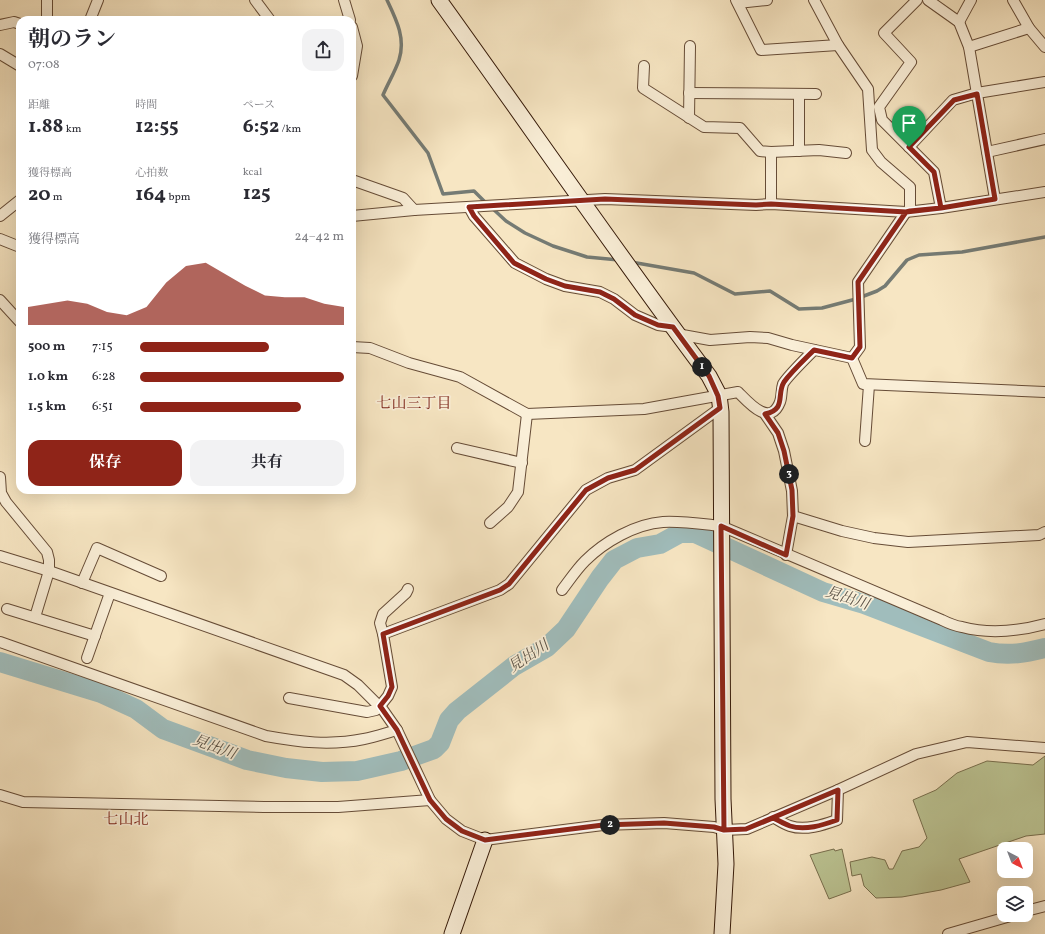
<!DOCTYPE html>
<html lang="ja">
<meta charset="utf-8">
<style>
:root{--surface:#fff;--page:#f2f2f3;--text:#2b2b33;--muted:#7c7c81;--accent:#8f2418}
body{margin:0;font-family:Vollkorn,"Noto Serif JP",serif;background:var(--page);color:var(--text);height:100vh;display:flex;flex-direction:column;font-size:15px;white-space:nowrap}
*{box-sizing:border-box;margin:0}
p{font-size:13px;color:var(--muted)}
.icon{flex:none;width:22px;height:22px;fill:none;stroke:currentColor;stroke-width:2;stroke-linecap:round;stroke-linejoin:round}
.map{position:relative;flex:1;overflow:hidden}
.side{position:absolute;left:16px;top:16px;width:340px;height:478px;display:flex;flex-direction:column;background:var(--surface);border-radius:12px;box-shadow:0 4px 16px #0002}
.side>*{flex:none}
.needle{width:26px;rotate:138deg}
.tools{position:absolute;left:997px;top:842px;display:grid;gap:8px}
.tools a{display:grid;place-items:center;width:36px;height:36px;border-radius:8px;background:var(--surface);box-shadow:0 4px 16px #0002;font-size:20px}
.pin{position:absolute;display:grid;place-items:center;width:34px;height:34px;color:#fff;margin:-41px -17px;border-radius:50% 50% 50% 0;rotate:-45deg;box-shadow:0 0 4px #0007}
.pin .icon{rotate:45deg}
.km{position:absolute;width:20px;height:20px;margin:-10px;border-radius:50%;background:#222;color:#fff;font-size:11px;line-height:20px;text-align:center}
.round{display:grid;place-items:center;flex:none;width:42px;height:42px;border-radius:12px;background:var(--page)}
.overview{display:flex;align-items:center;justify-content:space-between;height:68px;padding:0 12px}
h1{font-size:22px;font-weight:700;line-height:30px}
.figures{display:grid;grid-template-columns:repeat(3,1fr);gap:6px;height:68px;padding:4px 12px}
.figures div{display:grid;align-content:center}
.figures b{font-size:20px;font-weight:700}
.figures small{font-size:11px;font-weight:400}
.figures p{font-size:11px}
.chart{height:112px;padding:8px 12px}
.chart p{display:flex;justify-content:space-between}
.chart svg{width:100%;height:72px;margin-top:4px;fill:var(--accent);opacity:.7}
.action{display:flex;gap:8px;margin-top:auto;padding:8px 12px}
.action a{flex:1;height:46px;border-radius:12px;background:var(--accent);color:#fff;font-size:16px;font-weight:700;line-height:46px;text-align:center}
.action a+a{background:var(--page);color:var(--text)}
ul{padding:0 12px;list-style:none;font-size:13px}
li{display:grid;grid-template-columns:64px 48px 1fr;align-items:center;height:30px}
li i{height:10px;border-radius:5px;background:var(--accent)}
.map>svg:first-child{display:block}
</style>
<div class="map">
<svg width="1045" height="934" viewBox="0 0 1045 934">
<rect width="100%" height="100%" fill="#f7e6c3"/>
<filter id="stains"><feTurbulence type="fractalNoise" baseFrequency=".005" numOctaves="4"/><feColorMatrix values="0 0 0 0 .2 0 0 0 0 .09 0 0 0 0 .02 0 0 0 .5 -.17"/></filter>
<radialGradient id="worn" r=".72"><stop offset=".6" stop-color="#630" stop-opacity="0"/><stop offset="1" stop-color="#630" stop-opacity=".3"/></radialGradient>
<!-- green -->
<g fill="#bcc594" stroke="#786f4e">
<path d="M1045,756V834L1026,836L959,859L970,882L941,890L902,897L876,898L864,886L861,874L852,876L850,862L872,857L885,860L889,869H893L902,851L919,847L927,838L913,800L936,790L957,773L987,761L1033,765Z"/>
<path d="M834,849L835,851L842,849L851,891L829,899L810,855Z"/>
</g>
<g fill="none" stroke-linecap="round" stroke-linejoin="round">
<!-- stream -->
<g stroke="#757b74" stroke-width="3.5">
<path d="M387,0C396,19 406,38 399,60C395,72 388,83 383,95L428,153L443,194L474,191L487,204"/>
<path d="M492,208L506,221L525,233L553,246L587,257L619,260"/>
<path d="M631,262L694,273L735,294L770,291L799,309L822,308L856,299L877,291L885,286L907,260L919,255L962,252L1045,237"/>
</g>
<!-- river -->
<path stroke="#a0bdbc" stroke-width="20" d="M0,662L101,693L136,709L163,729L247,760L286,768L322,772L357,771L401,761L434,749L440,743L449,720L457,711L514,666L547,647L566,629L600,578L614,560L637,548L660,544L680,533H695L823,592L864,604L989,652C1009,656 1026,653 1045,648"/>
<defs>
<g id="street">
<path d="M255,0L270,20"/>
<path d="M344,0L350,20"/>
<path d="M736,0L761,50L838,45"/>
<path d="M814,0L838,45L868,89L872,150L881,162L910,187V211"/>
<path d="M917,0L884,33L911,62L879,107L882,120L934,172L941,208"/>
<path d="M928,0L959,22L969,47L995,199"/>
<path d="M1013,0L1029,28L1045,47"/>
<path d="M738,3L767,0"/>
<path d="M47,20V0"/>
<path d="M90,20L98,0"/>
<path d="M959,22L971,0"/>
<path d="M0,25L14,22L20,24"/>
<path d="M352,27L357,46L352,76"/>
<path d="M969,47L1029,28"/>
<path d="M0,54L20,66"/>
<path d="M644,66L643,88L704,127L740,128L760,151L771,152L819,150L846,153"/>
<path d="M689,93L816,94"/>
<path d="M689,118L690,46"/>
<path d="M909,147L953,100L977,93L1045,82"/>
<path d="M799,151V94"/>
<path d="M771,152V204"/>
<path d="M987,152L1045,139"/>
<path d="M352,180L403,198L414,210"/>
<path d="M469,207L474,216L515,263L546,279L565,286L600,292L614,299L635,315L658,325L673,327"/>
<path d="M906,212L858,282L860,347L852,358L863,384L1045,392"/>
<path d="M0,216L20,200"/>
<path d="M352,216L414,210L605,199L756,205L771,204L906,212L941,208L1045,192"/>
<path d="M0,239L20,247"/>
<path d="M0,300L20,322"/>
<path d="M677,334L710,340L750,337L768,338L792,345L852,358"/>
<path d="M352,347L370,348L409,363L460,377L527,414L644,409L738,392C748,402 770,428 780,402C782,397 781,390 783,384C786,378 807,357 814,350"/>
<path d="M765,414L778,433L784,451L792,491L793,516L786,555"/>
<path d="M865,441L869,385"/>
<path d="M457,448L522,463"/>
<path d="M0,477L1,493L6,502L47,552L49,560V571L35,617"/>
<path d="M793,516L842,531L874,538L908,542L1039,535L1045,532"/>
<path d="M490,523L508,507L518,492L527,414"/>
<path d="M0,556L49,571L344,675L358,685L383,710L397,730L430,800L446,819L462,831L485,840L603,825L664,823L714,827L724,830L747,829L838,790L916,754L967,742L1045,748"/>
<path d="M82,583L97,548L161,576"/>
<path d="M562,590C569,581 576,570 585,561C604,542 635,524 663,522C682,521 702,524 721,526L942,620C948,623 955,626 962,627C988,634 1019,631 1045,624"/>
<path d="M7,609L95,636"/>
<path d="M383,634L380,623L383,614L406,593L408,589"/>
<path d="M0,642L266,736C299,742 330,746 364,739C375,737 386,733 397,730"/>
<path d="M87,658L110,593"/>
<path d="M289,698L367,712L376,710L380,706L388,696L392,687L383,634L500,590L509,584L586,490L608,478L635,470L720,408"/>
<path d="M0,795L23,802L264,807H338L430,800"/>
<path d="M773,817C778,820 784,824 790,826C805,831 823,825 837,820L838,790"/>
<path d="M1026,911L1045,906"/>
<path d="M948,934L1014,915"/>
</g>
<g id="secondary">
<path d="M439,0C529,125 616,252 709,376L719,395L721,412L723,799L726,864L722,934"/>
<path d="M452,934L485,840"/>
</g>
</defs>
<!-- street casing -->
<use href="#street" stroke="#664c37" stroke-width="12"/>
<!-- secondary casing -->
<use href="#secondary" stroke="#351908" stroke-width="17"/>
<!-- street -->
<use href="#street" stroke="#faefd8" stroke-width="10"/>
<!-- secondary -->
<use href="#secondary" stroke="#faefd8" stroke-width="15"/>
</g>
<g fill="none" stroke-linecap="round" stroke-linejoin="round">
<defs>
<path id="route" d="M909,147L934,172L941,208L906,212L771,204L756,205L605,199L469,207L474,216L514,263L546,279L565,286L600,292L614,299L635,315L658,325L673,327L709,376L718,396L720,408L635,470L608,478L586,490L509,584L500,590L383,634L392,687L388,696L380,706L397,730L430,800L446,819L462,831L485,840L603,825L664,823L714,827L724,830L746,829L838,790L837,820C823,825 805,831 790,826C784,824 778,820 773,818L746,829L724,830L721,526L786,555L793,516L792,490L784,451L778,433L765,414C787,409 776,395 784,382C792,371 804,360 814,350L852,358L860,347L858,282L906,212L910,211L941,208L995,199L977,94L954,100L909,147"/>
</defs>
<!-- route casing -->
<use href="#route" stroke="#fff" stroke-width="8"/>
<!-- route -->
<use href="#route" stroke="#8f2418" stroke-width="5"/>
</g>
<g text-anchor="middle" dominant-baseline="central" stroke-width="3.5" stroke-linejoin="round" paint-order="stroke">
<!-- neighbourhood labels -->
<g font-size="15" fill="#7a1f14" stroke="#faefd8">
<text x="414" y="404">七山三丁目</text>
<text x="126" y="820">七山北</text>
</g>
<!-- water labels -->
<g font-size="15" font-style="italic" fill="#5a5247" stroke="#faefd8">
<text transform="translate(847 599) rotate(18)">見出川</text>
<text transform="translate(529 657) rotate(-34)">見出川</text>
<text transform="translate(214 748) rotate(20)">見出川</text>
</g>
</g>
<rect width="100%" height="100%" filter="url(#stains)"/>
<rect width="100%" height="100%" fill="url(#worn)"/>
</svg>
<div class="tools">
<a><svg class="needle" viewBox="-14 -14 28 28"><path d="M0-13l5 13h-10z" fill="#e53935"/><path d="M0 13l5-13h-10z" fill="#7c7c81"/></svg></a>
<a><svg class="icon" aria-label="layers" viewBox="0 0 24 24"><path d="M12 4l9 5-9 5-9-5zM3 14l9 5 9-5"/></svg></a>
</div>
<div class="pin" style="left:909px;top:147px;background:#1e9e55"><svg class="icon" aria-label="arrive" viewBox="0 0 24 24"><path d="M6 21V4h12l-3 4 3 4H6"/></svg></div>
<b class="km" style="left:702px;top:367px">1</b>
<b class="km" style="left:610px;top:825px">2</b>
<b class="km" style="left:789px;top:474px">3</b>
<section class="side">
<div class="overview"><div><h1>朝のラン</h1><p>07:08</p></div><a class="round"><svg class="icon" aria-label="share" viewBox="0 0 24 24"><path d="M12 15V3M7 8l5-5 5 5M5 13v7h14v-7"/></svg></a></div>
<div class="figures">
<div><p>距離</p><b>1.88<small> km</small></b></div>
<div><p>時間</p><b>12:55</b></div>
<div><p>ペース</p><b>6:52<small> /km</small></b></div>
</div>
<div class="figures">
<div><p>獲得標高</p><b>20<small> m</small></b></div>
<div><p>心拍数</p><b>164<small> bpm</small></b></div>
<div><p>kcal</p><b>125</b></div>
</div>
<div class="chart"><p><span>獲得標高</span>24–42 m</p>
<svg viewBox="0 0 160 44" preserveAspectRatio="none"><path d="M0 44V33L10 31L20 29L30 31L40 36L50 38L60 33L70 18L80 8L90 6L100 13L110 20L120 26L130 27L140 27L150 31L160 33V44z"/></svg>
</div>
<ul>
<li><b>500 m</b>7:15<i style="width:63%"></i></li>
<li><b>1.0 km</b>6:28<i style="width:100%"></i></li>
<li><b>1.5 km</b>6:51<i style="width:79%"></i></li>
</ul>
<div class="action"><a>保存</a><a>共有</a></div>
</section>
</div>
